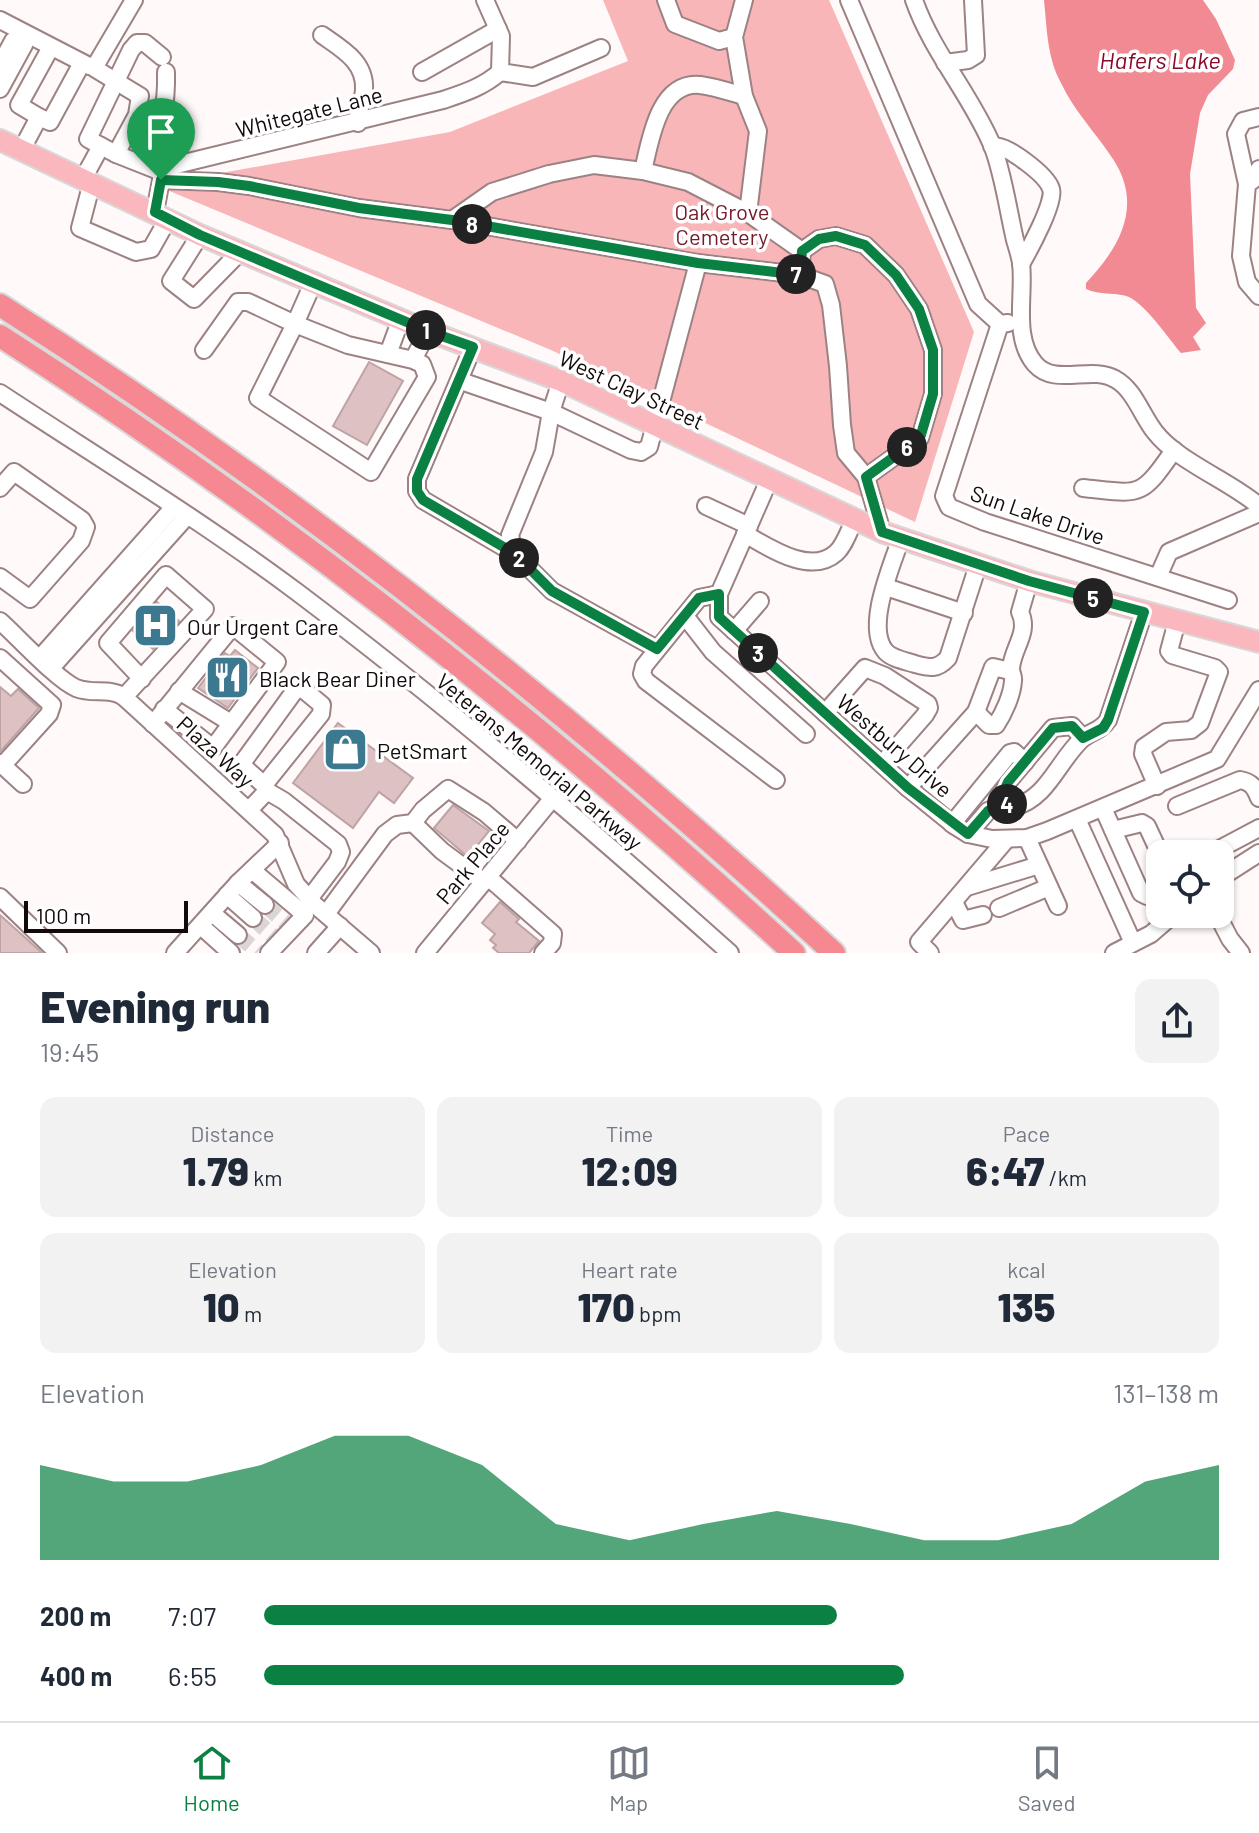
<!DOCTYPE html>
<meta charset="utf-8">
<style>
:root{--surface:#fff;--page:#f2f2f3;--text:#1f2937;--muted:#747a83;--line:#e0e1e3;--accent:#0b8043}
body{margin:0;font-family:Barlow,sans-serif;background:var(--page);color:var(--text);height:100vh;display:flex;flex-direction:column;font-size:30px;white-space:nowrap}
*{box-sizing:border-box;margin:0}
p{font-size:26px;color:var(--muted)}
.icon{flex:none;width:44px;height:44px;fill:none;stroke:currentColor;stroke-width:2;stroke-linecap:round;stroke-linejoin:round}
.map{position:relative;height:953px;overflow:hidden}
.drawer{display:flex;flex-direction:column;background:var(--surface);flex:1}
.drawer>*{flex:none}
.fabs{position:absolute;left:1146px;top:840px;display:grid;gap:16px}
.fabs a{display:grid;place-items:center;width:88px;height:88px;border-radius:16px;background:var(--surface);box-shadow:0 2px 6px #0004;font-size:40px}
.scale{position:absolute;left:24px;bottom:20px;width:164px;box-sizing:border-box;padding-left:8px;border:4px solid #120909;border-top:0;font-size:22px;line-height:28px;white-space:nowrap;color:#120909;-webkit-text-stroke:6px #fff;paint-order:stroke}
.pin{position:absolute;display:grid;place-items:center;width:68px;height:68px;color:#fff;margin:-82px -34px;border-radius:50% 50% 50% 0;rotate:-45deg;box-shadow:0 0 8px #0007}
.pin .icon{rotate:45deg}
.km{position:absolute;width:40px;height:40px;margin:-20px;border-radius:50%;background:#222;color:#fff;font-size:22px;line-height:40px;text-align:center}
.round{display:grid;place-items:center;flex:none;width:84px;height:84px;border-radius:16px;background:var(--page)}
.head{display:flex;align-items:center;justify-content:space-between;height:136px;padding:0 40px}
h1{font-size:44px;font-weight:800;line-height:60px}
.stats{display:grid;grid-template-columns:repeat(3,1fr);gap:12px;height:136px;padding:8px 40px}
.stats div{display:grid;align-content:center;border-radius:16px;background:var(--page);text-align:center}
.stats b{font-size:40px;font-weight:800}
.stats small{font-size:22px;font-weight:400}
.stats p{font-size:22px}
.chart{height:224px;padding:16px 40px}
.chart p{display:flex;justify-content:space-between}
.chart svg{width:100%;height:144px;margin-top:8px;fill:var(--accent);opacity:.7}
ul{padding:0 40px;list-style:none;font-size:26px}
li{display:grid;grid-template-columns:128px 96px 1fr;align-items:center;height:60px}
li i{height:20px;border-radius:10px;background:var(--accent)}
.dock{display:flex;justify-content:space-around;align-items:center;height:112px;border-top:2px solid var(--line);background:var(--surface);font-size:22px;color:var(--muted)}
.dock a{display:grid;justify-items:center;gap:4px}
.dock .current{color:var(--accent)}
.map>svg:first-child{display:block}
</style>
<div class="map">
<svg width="1259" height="953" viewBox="0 0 1259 953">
<rect width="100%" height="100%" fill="#fff9f9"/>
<!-- green -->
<path fill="#f8b6b9" d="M603,0H829L974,332L915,522L551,350L155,185L450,132L628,61Z"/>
<!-- water -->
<path fill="#f18a93" d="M1044,0H1203L1216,19L1235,60L1233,69L1208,95L1200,113L1190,174L1196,308L1206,323L1193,337L1201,350L1181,353C1169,339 1146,305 1129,297C1118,292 1102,296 1086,289V283C1119,248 1144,206 1113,159C1096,133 1074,111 1061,83C1047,57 1047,29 1044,0Z"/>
<!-- building -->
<g fill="#dec2c3" stroke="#bda3a4" stroke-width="2">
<path d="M369,362L403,381L367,445L333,426Z"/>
<path d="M157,602L179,621L153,649L133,631Z"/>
<path d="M235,650L258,668L228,708L198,688L225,653L230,656Z"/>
<path d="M0,687L11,696L18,689L39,708L0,752Z"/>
<path d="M338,723L413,778L394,803L379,792L353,828L293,783Z"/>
<path d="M453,805L489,831L468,857L434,828Z"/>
<path d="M500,902L519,919L516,922L539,941L529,953H499L493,948L496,945L490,940L495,934L482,923Z"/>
<path d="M0,915L40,951L42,953H0Z"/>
</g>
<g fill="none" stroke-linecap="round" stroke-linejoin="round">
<!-- minor-tunnel -->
<g stroke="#dbd5d5" stroke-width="16" stroke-dasharray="16 8" stroke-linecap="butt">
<path d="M265,905L286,923"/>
<path d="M253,918L273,936"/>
<path d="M238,935L258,952"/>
</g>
<defs>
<g id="minor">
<path d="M134,0L94,68L140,96L137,115L116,154L88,139L131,50L137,43H145L162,57"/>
<path d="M666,0L675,24L719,41L734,37"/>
<path d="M849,0L978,304L1000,324L1008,323"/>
<path d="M914,0C932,52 971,95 992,145C1003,172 1008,210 1015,240C1017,247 1020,256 1021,263C1025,295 1012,337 1035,364C1055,387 1091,365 1115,379C1134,389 1142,416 1155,432C1177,461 1230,481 1259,506"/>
<path d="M0,20L89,66"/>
<path d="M322,35C342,49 366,62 364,90C363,102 357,111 358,123"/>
<path d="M945,63L968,60L976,55L973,0"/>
<path d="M0,65L13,41L21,40L24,45L0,89"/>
<path d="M422,72L498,29"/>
<path d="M500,72L533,77L601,48"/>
<path d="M39,117L19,105L51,47"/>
<path d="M992,146C1004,146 1015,154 1026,162C1034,168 1048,179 1051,189C1056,201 1028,252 1021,264"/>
<path d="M22,149L39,117L50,122L82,63"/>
<path d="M116,154L159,171"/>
<path d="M150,167C160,135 167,106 166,72"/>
<path d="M1259,169L1253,180L1247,184L1241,256L1247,282L1259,296"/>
<path d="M643,171C650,142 658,81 700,85C715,87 730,92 744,96"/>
<path d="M83,179L101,146"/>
<path d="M161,180L218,182L249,186L359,208L452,220L698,263"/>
<path d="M92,182L80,228L136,252L151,249L168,219"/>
<path d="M1247,184L1236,134L1243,121L1259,117"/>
<path d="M155,212L161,180L172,166L443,100C464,93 483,87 500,72L501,36L485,0"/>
<path d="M452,220L492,192L549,174L594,165L643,171L688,182L748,213"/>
<path d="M200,235L171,281L194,299L240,252"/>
<path d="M802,251L819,239L836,236L865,245L896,275L919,309L933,350V394L920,438L866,477"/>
<path d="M800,275L825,284L831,305L838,366L842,425L846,453L866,477L882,532"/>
<path d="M1000,324L944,496L949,507L985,522L1228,600"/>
<path d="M473,347L417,479V491L423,500L514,553"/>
<path d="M204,350L238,302H248L295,324L314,281"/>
<path d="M388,354L401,319"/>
<path d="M413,360L348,345L295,324L258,398L371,472L427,377L422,364L413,360L428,331"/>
<path d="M461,381L551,412L631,450L641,452L649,447L698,263L800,275L802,251L748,213L758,131L744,96L734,37L744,0"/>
<path d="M561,381L551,412L544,452L510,535L514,553L552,591L657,649"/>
<path d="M0,393C99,458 202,521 297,592C447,705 590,828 730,953"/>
<path d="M769,480L719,594V617L908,788L955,826L968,834L992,839L1027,838L1047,831L1217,759L1259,690"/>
<path d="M0,488L14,472L82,520L86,527L81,541L30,599L0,577"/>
<path d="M1083,488C1141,494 1140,499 1174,450"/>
<path d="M706,506L749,526"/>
<path d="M745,534C768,547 810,576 836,553C845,545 849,530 855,519"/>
<path d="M901,538C892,565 864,628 886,652C893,659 906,661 915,664C930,668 937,670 948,658L978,565"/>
<path d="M1158,577L1169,552L1259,513"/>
<path d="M886,587L964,613"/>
<path d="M719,594L699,598L644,666L642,674L646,681L776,780"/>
<path d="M685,616L713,652L806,734"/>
<path d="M0,621C18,637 56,679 76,688C93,695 109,687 124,697L275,835L296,884L315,905L371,953"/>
<path d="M734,631L760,601"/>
<path d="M0,658L52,705L49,714L2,766"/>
<path d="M40,658L173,508"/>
<path d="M51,668L187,516"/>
<path d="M179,691L231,723"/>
<path d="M124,697L205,609L166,575L108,643L142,679"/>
<path d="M976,712L989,725H996C1004,713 1012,695 1013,681C1014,677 1011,673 1011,669C1012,648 1030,633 1020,612L1029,581"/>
<path d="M825,713L865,668L885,676L928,704L929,708L925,715L882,764"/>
<path d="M153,724L233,626L277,662L213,748L164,709"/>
<path d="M0,763L23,784"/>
<path d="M264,785L321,714L322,705L304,690L296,689L243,762L244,767L264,785L267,791"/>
<path d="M1157,786L1143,754L1144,747L1166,732L1191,730L1200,723L1219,672L1215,668L1172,655L1169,651L1177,621"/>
<path d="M908,788L976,712L993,667L1010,671"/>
<path d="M1008,803L1004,791L1008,782L1053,728L1072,726L1083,738"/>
<path d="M1177,806L1240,780C1252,782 1255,788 1259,798"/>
<path d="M1103,808L1141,893L1147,896L1160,887"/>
<path d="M249,810L267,791L284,801L338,844L341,852L337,862L309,899"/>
<path d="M1077,819L1133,943"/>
<path d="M413,823L442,851L484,882"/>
<path d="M952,824L1010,753L1014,752L1025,762"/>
<path d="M1113,830L1142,823L1147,826L1160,854"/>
<path d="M968,834L988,811L1008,803L1014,807C1048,798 1058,761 1082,739C1091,731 1101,731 1108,720L1144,612"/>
<path d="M1027,838L1058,906"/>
<path d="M1210,854L1259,828"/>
<path d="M252,870L305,915L269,953"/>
<path d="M488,877L553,934L552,943L543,953"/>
<path d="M1220,878L1259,853"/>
<path d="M238,883L265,905"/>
<path d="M967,887L1039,865"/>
<path d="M227,895L253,918"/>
<path d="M0,897L58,953"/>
<path d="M954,902L963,920L983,915"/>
<path d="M999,908L1049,887"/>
<path d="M212,913L238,935"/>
<path d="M326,914L385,834L397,825L413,823L423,810L448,789L484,812L518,841"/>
<path d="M1217,914L1230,939L1241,953"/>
<path d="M201,926L231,953"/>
<path d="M175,953L238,883L280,843"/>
<path d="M316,953L340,926"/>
<path d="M425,953L552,799"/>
<path d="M930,953L919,942L1006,840"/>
<path d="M1114,953L1151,934L1174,914"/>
</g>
<path id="major" d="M0,140L200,235L428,331L561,381L882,532L1029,581L1259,642"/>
<g id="highway">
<path d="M0,305C298,495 574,714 834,953"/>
<path d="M0,336C283,517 547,726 794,953"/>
</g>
</defs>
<!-- minor casing -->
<use href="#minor" stroke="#9c8283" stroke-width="20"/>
<!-- major casing -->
<use href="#major" stroke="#d9d8d8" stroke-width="24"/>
<!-- highway casing -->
<use href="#highway" stroke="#d9d8d8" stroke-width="26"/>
<!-- minor -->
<use href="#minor" stroke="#fff" stroke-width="16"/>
<!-- major -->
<use href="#major" stroke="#fab8be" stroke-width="20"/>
<!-- highway -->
<use href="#highway" stroke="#f68892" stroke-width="22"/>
</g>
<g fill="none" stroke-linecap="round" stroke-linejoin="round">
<defs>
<path id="route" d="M161,180L218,182L249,186L359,208L452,220L698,263L800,275L802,251L819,239L836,236L865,245L896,275L919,309L933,350V394L920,438L866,477L882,532L1029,581L1144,612L1108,720L1103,728L1083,738L1072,726L1053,728L1008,782L1004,791L1008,803L988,811L968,834L908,788L719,617V594L699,598L657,649L552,591L514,553L423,500L417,491V479L473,347L428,331L200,235L155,212Z"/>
</defs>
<!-- route casing -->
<use href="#route" stroke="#fff" stroke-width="16"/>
<!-- route -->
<use href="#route" stroke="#0b8043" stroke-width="10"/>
</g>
<!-- icons -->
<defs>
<symbol id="hospital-square" viewBox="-11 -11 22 22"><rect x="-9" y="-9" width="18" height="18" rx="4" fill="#3c788f" stroke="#fff"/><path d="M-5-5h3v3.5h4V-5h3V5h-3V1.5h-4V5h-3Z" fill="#fff"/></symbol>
<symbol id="restaurant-square" viewBox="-11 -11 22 22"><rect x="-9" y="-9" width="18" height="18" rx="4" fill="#3c788f" stroke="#fff"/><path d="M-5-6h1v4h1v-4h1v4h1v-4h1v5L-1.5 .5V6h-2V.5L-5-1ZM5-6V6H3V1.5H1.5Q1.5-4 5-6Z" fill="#fff"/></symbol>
<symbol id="shop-square" viewBox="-11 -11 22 22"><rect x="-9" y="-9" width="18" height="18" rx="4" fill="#3c788f" stroke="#fff"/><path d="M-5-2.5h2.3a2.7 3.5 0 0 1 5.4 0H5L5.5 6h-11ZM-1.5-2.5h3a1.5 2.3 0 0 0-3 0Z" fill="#fff"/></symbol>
</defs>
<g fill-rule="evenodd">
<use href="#hospital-square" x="130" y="600" width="51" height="51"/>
<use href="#restaurant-square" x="202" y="652" width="51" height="51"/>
<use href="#shop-square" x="320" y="724" width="51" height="51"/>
</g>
<g text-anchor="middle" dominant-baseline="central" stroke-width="7" stroke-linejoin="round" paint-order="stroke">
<!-- street labels -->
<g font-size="22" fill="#120909" stroke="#fff">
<text transform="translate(309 111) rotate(-14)">Whitegate Lane</text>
<text transform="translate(632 389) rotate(25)">West Clay Street</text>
<text transform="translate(1038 514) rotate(19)">Sun Lake Drive</text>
<text transform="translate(895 745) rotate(41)">Westbury Drive</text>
<text transform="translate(216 751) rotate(42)">Plaza Way</text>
<text transform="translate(540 761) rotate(40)">Veterans Memorial Parkway</text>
<text transform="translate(472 862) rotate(-50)">Park Place</text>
</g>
<!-- park labels -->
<g font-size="22" fill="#751a2b" stroke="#fff">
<text x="722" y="211">Oak Grove<tspan x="722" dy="25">Cemetery</tspan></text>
</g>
<!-- poi labels -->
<g font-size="22" fill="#120909" stroke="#fff" text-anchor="start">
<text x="187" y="626">Our Urgent Care</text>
<text x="259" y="678">Black Bear Diner</text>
<text x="377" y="750">PetSmart</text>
</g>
<!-- water labels -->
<g font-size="24" font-style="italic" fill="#890a2c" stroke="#fff">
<text x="1160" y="59">Hafers Lake</text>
</g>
</g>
</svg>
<div class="fabs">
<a><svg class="icon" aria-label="locate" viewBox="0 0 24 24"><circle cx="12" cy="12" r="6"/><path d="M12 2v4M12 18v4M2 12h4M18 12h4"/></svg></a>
</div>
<div class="scale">100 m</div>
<div class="pin" style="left:161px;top:180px;background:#1e9e55"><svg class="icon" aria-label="arrive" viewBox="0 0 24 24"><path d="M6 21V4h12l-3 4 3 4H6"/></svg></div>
<b class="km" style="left:426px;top:330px">1</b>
<b class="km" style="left:519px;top:558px">2</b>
<b class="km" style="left:758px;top:653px">3</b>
<b class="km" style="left:1007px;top:804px">4</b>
<b class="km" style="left:1093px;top:598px">5</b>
<b class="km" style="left:907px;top:447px">6</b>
<b class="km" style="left:796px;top:274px">7</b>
<b class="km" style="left:472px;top:224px">8</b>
</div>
<section class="drawer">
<div class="head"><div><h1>Evening run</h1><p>19:45</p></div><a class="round"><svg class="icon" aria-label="share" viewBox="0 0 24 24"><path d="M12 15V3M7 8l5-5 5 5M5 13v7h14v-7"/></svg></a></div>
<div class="stats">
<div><p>Distance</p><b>1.79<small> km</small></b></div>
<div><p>Time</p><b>12:09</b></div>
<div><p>Pace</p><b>6:47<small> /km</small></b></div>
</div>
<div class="stats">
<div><p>Elevation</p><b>10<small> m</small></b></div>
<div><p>Heart rate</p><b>170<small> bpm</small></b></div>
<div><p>kcal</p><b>135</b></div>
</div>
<div class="chart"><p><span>Elevation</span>131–138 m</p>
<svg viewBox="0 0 160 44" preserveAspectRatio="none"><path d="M0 44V15L10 20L20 20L30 15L40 6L50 6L60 15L70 33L80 38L90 33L100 29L110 33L120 38L130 38L140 33L150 20L160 15V44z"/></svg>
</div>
<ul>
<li><b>200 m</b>7:07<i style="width:60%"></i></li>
<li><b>400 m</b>6:55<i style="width:67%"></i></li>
</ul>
</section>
<nav class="dock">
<a class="current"><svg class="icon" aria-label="home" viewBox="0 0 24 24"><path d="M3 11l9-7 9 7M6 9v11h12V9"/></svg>Home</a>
<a><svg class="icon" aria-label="map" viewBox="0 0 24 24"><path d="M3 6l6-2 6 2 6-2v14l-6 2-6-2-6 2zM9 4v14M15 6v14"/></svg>Map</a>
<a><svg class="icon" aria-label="saved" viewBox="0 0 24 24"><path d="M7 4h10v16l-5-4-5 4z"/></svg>Saved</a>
</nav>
